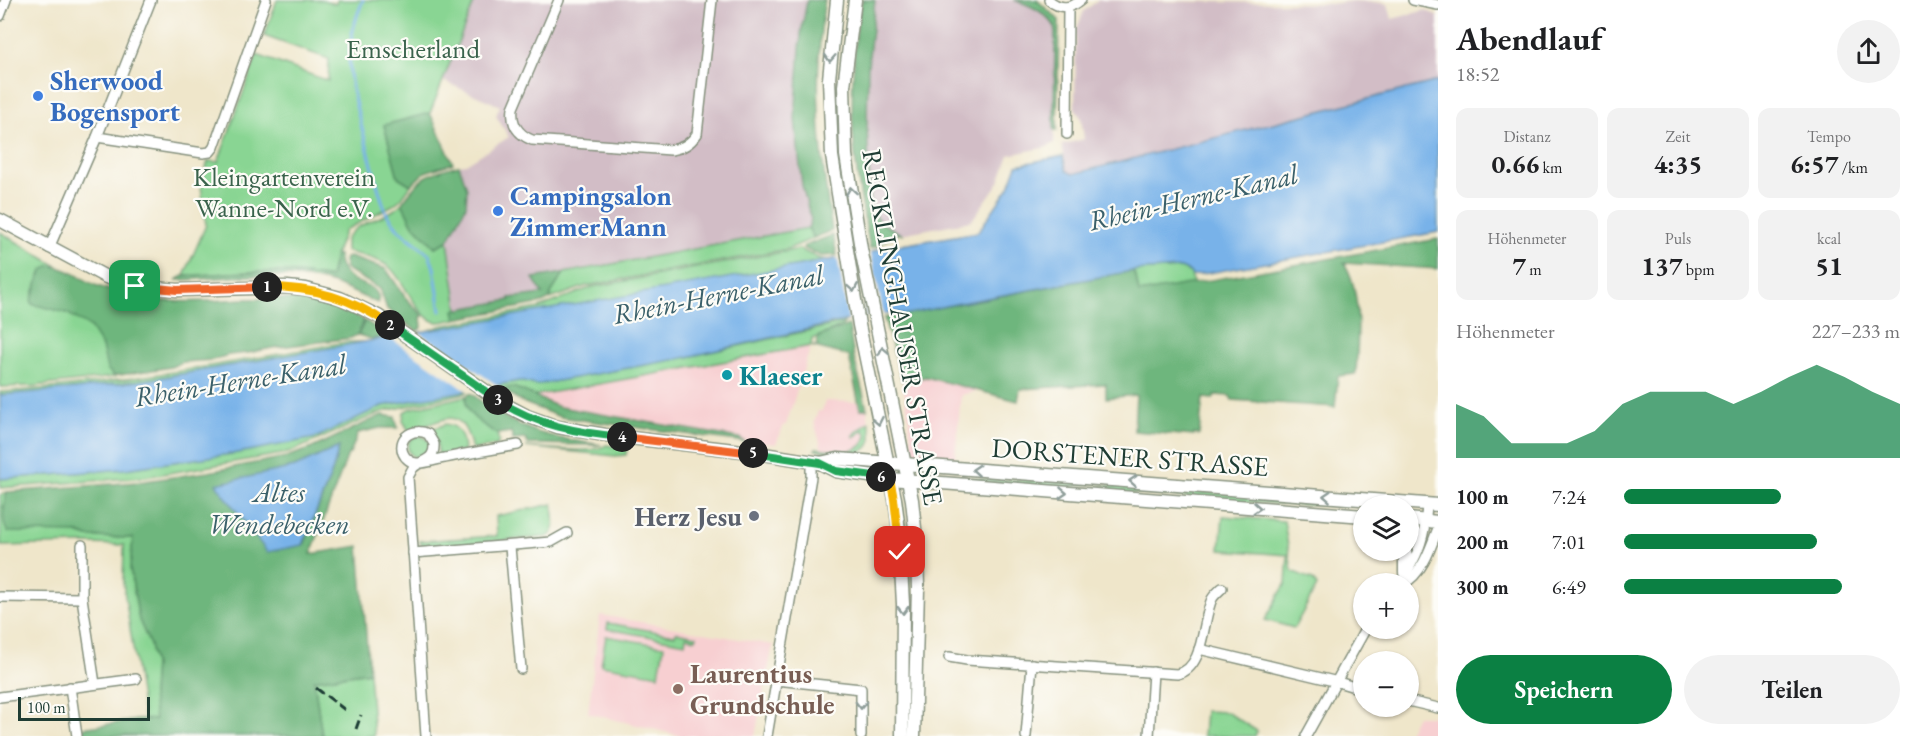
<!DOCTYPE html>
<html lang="de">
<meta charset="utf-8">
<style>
:root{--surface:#fff;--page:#f2f2f2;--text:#202124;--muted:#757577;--accent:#0b8043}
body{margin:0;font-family:"EB Garamond",serif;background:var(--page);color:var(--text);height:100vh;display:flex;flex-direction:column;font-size:22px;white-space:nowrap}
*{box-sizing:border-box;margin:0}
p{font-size:20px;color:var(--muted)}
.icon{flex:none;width:33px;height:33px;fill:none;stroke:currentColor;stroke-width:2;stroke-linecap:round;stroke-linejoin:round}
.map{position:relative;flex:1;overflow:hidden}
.drawer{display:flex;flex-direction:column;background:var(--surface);width:480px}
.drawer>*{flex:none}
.tools{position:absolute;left:1353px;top:495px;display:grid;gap:12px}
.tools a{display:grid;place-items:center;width:66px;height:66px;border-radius:50%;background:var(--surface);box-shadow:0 2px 4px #0004;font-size:30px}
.scale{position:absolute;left:18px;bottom:15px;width:132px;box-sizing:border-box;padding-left:6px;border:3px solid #1f3d34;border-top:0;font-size:16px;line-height:21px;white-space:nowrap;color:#1f3d34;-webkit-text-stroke:4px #fdfcf7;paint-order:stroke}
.pin{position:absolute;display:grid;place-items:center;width:51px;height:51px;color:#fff;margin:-26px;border-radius:12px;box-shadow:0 3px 9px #0006}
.km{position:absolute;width:30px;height:30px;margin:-15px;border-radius:50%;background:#222;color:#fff;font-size:16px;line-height:30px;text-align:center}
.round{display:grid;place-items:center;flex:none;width:63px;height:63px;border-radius:32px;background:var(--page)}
.headline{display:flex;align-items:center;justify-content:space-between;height:102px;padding:0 18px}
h1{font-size:33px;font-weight:700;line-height:45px}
.stats{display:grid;grid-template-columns:repeat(3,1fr);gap:9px;height:102px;padding:6px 18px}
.stats div{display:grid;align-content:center;border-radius:12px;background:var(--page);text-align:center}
.stats b{font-size:26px;font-weight:700}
.stats small{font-size:16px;font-weight:400}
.stats p{font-size:16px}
.chart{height:168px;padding:12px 18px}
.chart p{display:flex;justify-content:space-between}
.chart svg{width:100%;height:108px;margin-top:6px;fill:var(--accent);opacity:.7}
.cta{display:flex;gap:12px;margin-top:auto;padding:12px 18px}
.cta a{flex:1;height:69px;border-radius:36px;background:var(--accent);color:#fff;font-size:24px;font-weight:700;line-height:69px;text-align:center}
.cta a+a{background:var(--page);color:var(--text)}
ul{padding:0 18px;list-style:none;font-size:20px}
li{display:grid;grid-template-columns:96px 72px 1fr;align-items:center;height:45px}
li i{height:15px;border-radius:8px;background:var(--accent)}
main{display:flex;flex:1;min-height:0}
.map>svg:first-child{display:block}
</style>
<main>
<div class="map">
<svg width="1438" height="736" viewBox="0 0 1438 736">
<rect width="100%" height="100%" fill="#fdfcf7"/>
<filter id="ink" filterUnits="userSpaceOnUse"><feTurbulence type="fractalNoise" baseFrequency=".0167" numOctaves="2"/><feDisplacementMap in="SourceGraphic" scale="12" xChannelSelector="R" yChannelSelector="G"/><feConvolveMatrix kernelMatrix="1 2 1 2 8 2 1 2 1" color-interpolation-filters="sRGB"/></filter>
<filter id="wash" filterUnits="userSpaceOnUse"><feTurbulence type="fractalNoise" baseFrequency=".008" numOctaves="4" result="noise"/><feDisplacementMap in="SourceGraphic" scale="24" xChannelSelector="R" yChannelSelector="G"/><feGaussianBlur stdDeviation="1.35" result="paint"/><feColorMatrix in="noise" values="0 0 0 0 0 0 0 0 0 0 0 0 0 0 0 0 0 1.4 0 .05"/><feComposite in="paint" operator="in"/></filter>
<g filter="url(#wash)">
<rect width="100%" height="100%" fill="#efe6ca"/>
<!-- built -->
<g fill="#f7cfd1">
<path d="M811,346L786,425H784L776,444L743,441L739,438L560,407L532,396Z"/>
<path d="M926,377L978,391L961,395L955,458L917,454L912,448L907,408L902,381Z"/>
<path d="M825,401L859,402L861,409H867L869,422L853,435L854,436L864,430L867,435L863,446L856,450L841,451L822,449L814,422L818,411H822Z"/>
<path d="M600,615L773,645L755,736H681L588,713Z"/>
<path d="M1417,716H1438V736H1406Z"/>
</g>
<!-- industrial -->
<g fill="#d2bdc6">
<path d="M475,0H807L801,34L795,119L802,185L811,221L808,228L533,278L544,294L458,310L448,241L466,206L467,188L459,165L466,164L509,137L496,116L500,106L443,81Z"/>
<path d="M875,0H1014L1031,6L1045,15L1055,26L1054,143L1047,147L1009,155L999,182L972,220L966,222L901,234L880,222L871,207L867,127L868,66Z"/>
<path d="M1099,0L1331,4L1352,1L1374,2L1388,4L1392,19L1426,10L1438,17V81L1073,174L1067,171L1062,145L1084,139L1081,118L1075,108L1076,31L1084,11Z"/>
</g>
<!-- green -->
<g fill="#89d593" stroke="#548964" stroke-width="1.5">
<path d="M277,0H323L336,4L337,0H475L430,113L384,125L398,177L411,185L401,199L393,205L345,230L335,255L330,278C282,267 233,273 184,276L206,225L201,186L208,161L218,162L257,55L328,81L329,59L264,36Z"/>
<path d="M402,203L412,223L435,247L448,241L458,310L455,311L456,319C449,320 440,324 433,321C417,315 402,277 389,267C378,258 360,256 346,251V239C357,220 387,220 402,203Z"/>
<path d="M808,228L814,238L788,249L586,286L550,299L551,293L564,273Z"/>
<path d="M0,232L59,267C40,262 35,287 31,302L34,305C61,307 93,319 102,347C107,360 105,366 114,377L35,386L0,387Z"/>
<path d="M799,249L820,259L829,260L420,333L441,326L539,308L592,287Z"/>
<path d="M1181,268L1191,273L1193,284L1139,293L1136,277L1132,271Z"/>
<path d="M844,323L842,326L812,339L811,346L532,396C520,390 515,386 502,389L497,385L519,381L536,385L683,358Z"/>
<path d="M347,342H367C245,363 124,388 0,395V392C117,385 232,362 347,342Z"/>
<path d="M467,390L468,391L465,393L381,412L288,453L145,477L0,488V479L124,469L238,453L303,439L336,428L382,406Z"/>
<path d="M466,396C463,415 484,425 497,434L499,441L497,445L472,450C461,399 442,423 409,431L403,421L404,412L409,409Z"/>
<path d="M869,422C881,464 842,452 815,450L816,448C834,450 862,458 867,435L864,430L854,437L853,435Z"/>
<path d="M446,424C461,426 463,438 464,451L439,455C436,445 439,438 429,430Z"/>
<circle cx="419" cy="447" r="11"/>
<path d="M606,445L627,448L626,455L615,456L526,447C544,448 593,455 606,445Z"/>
<path d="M925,475L996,480H1036L1381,505C1353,506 1322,504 1292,505L1116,492C1104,482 1084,483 1069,488L925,478Z"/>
<path d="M7,492L3,508L88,537L133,538L130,568L139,620L150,645L154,664L152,695L156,720L144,719L123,583L124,545L86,544L1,546L0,495Z"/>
<path d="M900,502H902C909,552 912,602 911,652H908Z"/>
<path d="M553,504C553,515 559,532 547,537L425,547L420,543V541L497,536L496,516Z"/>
<path d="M1223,516L1284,521L1292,571L1313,580L1317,586L1294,628L1265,620L1286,583L1288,555L1220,550Z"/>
<path d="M608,623L675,635L676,632L697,636L696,639L686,637L685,643L607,629Z"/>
<path d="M606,636L664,646L659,675L601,665Z"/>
<path d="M369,672L374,736H322L314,680Z"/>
<path d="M1205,711L1227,712L1257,731L1255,736H1203Z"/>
</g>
<!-- forest -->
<g fill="#6eb67d" stroke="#467a58" stroke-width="1.5" fill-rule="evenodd">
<path d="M807,0H825C812,77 820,153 832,230L814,238L808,228L811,220L802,185L795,119L801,34Z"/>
<path d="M862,0H875L868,66L867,127L871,207L880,222L901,234H896L877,246L870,248C857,181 848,129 854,60C855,40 857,19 862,0Z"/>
<path d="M1014,0H1037L1059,20L1057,130H1054L1055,27C1046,12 1030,5 1014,0Z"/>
<path d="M430,113L453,163L425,172L411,185L398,177L384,125Z"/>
<path d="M459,165L467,188L466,206L448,241L435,247L412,223L402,203C420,177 427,173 459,165Z"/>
<path d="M833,235L837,255L821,256L803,248L804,246Z"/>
<path d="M1438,239V269L1344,263C1362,290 1358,340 1356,372L1355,374L1338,376L1335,407L1232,400L1230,396L1215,395L1213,399L1203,398L1199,435L1194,434V436L1134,431L1136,395L1106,398V384L1020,389L1018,401L926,377L902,381L884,318L1132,271L1136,277L1139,293Z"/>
<path d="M335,255H338C341,292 383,278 378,303C361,297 346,287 327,282C278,270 226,279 176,280L184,276C233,273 281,267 330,278Z"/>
<path d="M349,257L386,269L405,297L423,316L421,317L422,327L417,331L387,309L380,289L346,269L344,261L345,258Z"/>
<path d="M49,266C62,265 83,279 95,285C108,290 121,294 134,297C211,313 292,278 364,320L357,335L351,338L272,348L248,353L228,355L213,360L183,362L171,367L114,376L107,369L102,346L90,327L67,313L32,304L31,301L42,271Z"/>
<path d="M564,273L551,293L550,299L542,303L456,319L454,310L510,300V298L543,294L533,278Z"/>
<path d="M365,321L367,322L387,336L372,339L358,335Z"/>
<path d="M849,325L854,358L867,409H860L849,356L811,346H817V340L820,336Z"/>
<path d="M512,387C528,391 544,402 560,407L739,438L745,442L560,417L522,402L502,389Z"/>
<path d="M471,393C494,413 524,430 555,437C570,441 587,442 601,445L528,444L525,439L513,440L511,432L497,434C484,425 463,415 466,396Z"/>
<path d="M382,415L395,417L398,428H380L358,433L350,454H348L311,554L359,546L369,672L314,680L322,736H83L82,728L144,719L155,720L152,695L154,664L150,645L139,620L130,568L133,538L88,537L79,533L8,532C0,521 4,506 7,492L138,482L208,472L286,457L310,449ZM339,447L333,469L304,545L236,480L295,467Z"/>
</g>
<!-- water -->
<g fill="#78b2e9" stroke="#4c788e" stroke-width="1.5">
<path d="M1438,81V232L1192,276L1190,272L1181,268L1132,271L960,303L904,315L895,312L844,321L683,358L536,385L519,381L382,406L315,438L238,453L124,469L0,479V395L75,389L153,379L829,260L871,252L878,249L978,232L1009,187L1017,165L1063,156L1067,171L1073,174Z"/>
<path d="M339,447L333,469L303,545L267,552L216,484L295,467Z"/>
</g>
<!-- pier -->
<g fill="#efe6ca">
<path d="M870,249L884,317L868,320L861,289L866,321L849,324L837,256Z"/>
<path d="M417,331L500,387L470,393L387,336Z"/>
</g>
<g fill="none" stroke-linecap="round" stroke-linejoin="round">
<!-- stream -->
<path stroke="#78b2e9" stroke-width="3" d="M363,0C339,56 351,88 366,143C373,167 378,192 387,214L399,230L429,254L434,268L441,311"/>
</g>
</g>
<g filter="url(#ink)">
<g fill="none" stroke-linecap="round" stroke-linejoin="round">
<defs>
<g id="minor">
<path d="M559,0L513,108C511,123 517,134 532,140L671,150C683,148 690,144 697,134L712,0"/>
<path d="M1049,0C1059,9 1071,9 1081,0"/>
<path d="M1413,0L1438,5"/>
<path d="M0,16L6,0"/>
<path d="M1067,134L1068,7"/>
<path d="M97,137L203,153L210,152L214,147L266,0"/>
<path d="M49,248L97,137L151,0"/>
<path d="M82,545V598L95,684"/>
<path d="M510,547L521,669"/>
<path d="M413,553L551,542L567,533"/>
<path d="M1403,583C1405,574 1409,569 1413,561C1423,543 1426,524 1427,504"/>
<path d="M1403,584C1422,575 1431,547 1438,528"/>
<path d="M0,597L82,598"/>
<path d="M1199,649L1338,682L1364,690"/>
<path d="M949,657L967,660L1177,674C1205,669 1202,620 1212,599C1214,595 1219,591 1222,588"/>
<path d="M776,680L861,689V736"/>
<path d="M70,687L77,736"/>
<path d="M0,697L136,679"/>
<path d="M1408,701L1438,708"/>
<path d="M426,736L408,477C410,474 411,471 413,468C422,459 435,461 434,444L428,434C415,427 397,436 403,453C405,458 411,463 417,463C426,464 436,459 445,458C469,453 494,449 518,445"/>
<path d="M767,736L811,477V462"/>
<path d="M1026,736L1032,664"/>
<path d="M1149,736L1153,672"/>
<path d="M1306,736L1366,628"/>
</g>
<g id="major">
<path d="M837,0L829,79L832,156L859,325L895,499L899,531L903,604L902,736"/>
<path d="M855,0L844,86L846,155L861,249L912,500L917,547L918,589L914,736"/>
<path d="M0,220L106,277L135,286L177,290L287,287L306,289L340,298L378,316L504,404L527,416L558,427L605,435L751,452L820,463L836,471L890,479L1364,516"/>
<path d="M820,463L838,459L1438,505"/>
<path d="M1408,519L1438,522"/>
<path d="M1405,550V573"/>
</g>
</defs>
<!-- minor casing -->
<use href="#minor" stroke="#87927f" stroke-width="12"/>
<!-- major casing -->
<use href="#major" stroke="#87927f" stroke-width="15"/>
<!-- minor -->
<use href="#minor" stroke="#fff" stroke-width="9"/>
<!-- major -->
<use href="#major" stroke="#fff" stroke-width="12"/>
<!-- rail -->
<g stroke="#1f3d34" stroke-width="3" stroke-dasharray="9 4.5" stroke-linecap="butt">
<path d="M316,688L345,710"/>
<path d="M356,729L361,715"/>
</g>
</g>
<!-- one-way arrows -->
<defs><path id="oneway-chevron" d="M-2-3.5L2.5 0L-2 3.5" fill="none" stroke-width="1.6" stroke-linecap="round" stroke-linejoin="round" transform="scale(1.5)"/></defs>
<g stroke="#8f9e9a">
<use href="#oneway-chevron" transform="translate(830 58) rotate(93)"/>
<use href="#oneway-chevron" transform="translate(851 191) rotate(-99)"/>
<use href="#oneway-chevron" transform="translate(853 288) rotate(80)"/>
<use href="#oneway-chevron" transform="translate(883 351) rotate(-101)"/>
<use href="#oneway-chevron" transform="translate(878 421) rotate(79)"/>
<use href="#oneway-chevron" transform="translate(976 470) rotate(-176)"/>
<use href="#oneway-chevron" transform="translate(1133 481) rotate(-176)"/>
<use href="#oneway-chevron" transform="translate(1063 493) rotate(4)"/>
<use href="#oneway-chevron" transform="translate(1327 496) rotate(-176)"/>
<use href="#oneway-chevron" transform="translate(1257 508) rotate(4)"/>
<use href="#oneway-chevron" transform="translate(903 610) rotate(89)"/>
<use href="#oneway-chevron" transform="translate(861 705) rotate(90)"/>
</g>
</g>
<g fill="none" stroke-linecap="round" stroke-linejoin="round" filter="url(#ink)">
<defs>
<path id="split-1" d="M135,286L177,290L267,287"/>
<path id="split-2" d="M267,287C313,287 352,298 390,325"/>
<path id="split-3" d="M390,325L498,400"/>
<path id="split-4" d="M498,400C535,425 579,433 622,437"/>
<path id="split-5" d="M622,437L753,453"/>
<path id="split-6" d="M753,453L820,463L836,471L881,477"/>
<path id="split-7" d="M881,477L890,479L894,499L900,552"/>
</defs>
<!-- split-1 casing -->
<use href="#split-1" stroke="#fff" stroke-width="12"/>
<!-- split-2 casing -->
<use href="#split-2" stroke="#fff" stroke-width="12"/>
<!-- split-3 casing -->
<use href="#split-3" stroke="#fff" stroke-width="12"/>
<!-- split-4 casing -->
<use href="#split-4" stroke="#fff" stroke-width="12"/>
<!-- split-5 casing -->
<use href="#split-5" stroke="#fff" stroke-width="12"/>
<!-- split-6 casing -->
<use href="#split-6" stroke="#fff" stroke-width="12"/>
<!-- split-7 casing -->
<use href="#split-7" stroke="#fff" stroke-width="12"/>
<!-- split-1 -->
<use href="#split-1" stroke="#f0652b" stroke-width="8"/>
<!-- split-2 -->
<use href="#split-2" stroke="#f5b400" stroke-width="8"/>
<!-- split-3 -->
<use href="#split-3" stroke="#22a559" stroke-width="8"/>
<!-- split-4 -->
<use href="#split-4" stroke="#22a559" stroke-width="8"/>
<!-- split-5 -->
<use href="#split-5" stroke="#f0652b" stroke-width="8"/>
<!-- split-6 -->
<use href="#split-6" stroke="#22a559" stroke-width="8"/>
<!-- split-7 -->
<use href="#split-7" stroke="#f5b400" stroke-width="8"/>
</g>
<!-- markers -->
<g fill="#3f7fe0" stroke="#fdfcf7" stroke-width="2">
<circle cx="38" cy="96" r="6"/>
<circle cx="498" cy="211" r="6"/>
</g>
<circle fill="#0f9aa8" stroke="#fdfcf7" stroke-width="2" cx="727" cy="375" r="6"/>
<circle fill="#6b7280" stroke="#fdfcf7" stroke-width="2" cx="754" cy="516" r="6"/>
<circle fill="#8d6e63" stroke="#fdfcf7" stroke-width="2" cx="678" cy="689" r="6"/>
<g text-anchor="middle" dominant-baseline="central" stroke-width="4.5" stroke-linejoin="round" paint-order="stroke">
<!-- park labels -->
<g font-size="27" fill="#3a634c" stroke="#fdfcf7">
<text x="413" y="48">Emscherland</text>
<text x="284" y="176">Kleingartenverein<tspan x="284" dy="31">Wanne-Nord e.V.</tspan></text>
</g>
<!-- shop labels -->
<g font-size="27" font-weight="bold" fill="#366cbe" stroke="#fdfcf7" text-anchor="start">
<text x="50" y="80">Sherwood<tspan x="50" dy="31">Bogensport</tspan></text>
<text x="510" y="195">Campingsalon<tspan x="510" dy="31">ZimmerMann</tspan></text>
</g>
<!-- street labels -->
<g font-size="27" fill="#1f3d34" stroke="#fdfcf7">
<text transform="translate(903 327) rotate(80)">RECKLINGHAUSER STRASSE</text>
<text transform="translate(1130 457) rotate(4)">DORSTENER STRASSE</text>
</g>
<!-- culture labels -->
<g font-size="27" font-weight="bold" fill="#0d838f" stroke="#fdfcf7" text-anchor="start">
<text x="739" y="375">Klaeser</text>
</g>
<!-- worship labels -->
<g font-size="27" font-weight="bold" fill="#5b616d" stroke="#fdfcf7" text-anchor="end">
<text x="742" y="516">Herz Jesu</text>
</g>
<!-- education labels -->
<g font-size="27" font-weight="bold" fill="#785e54" stroke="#fdfcf7" text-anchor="start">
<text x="690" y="673">Laurentius<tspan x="690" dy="31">Grundschule</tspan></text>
</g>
<!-- water labels -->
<g font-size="28" font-style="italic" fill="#3a606a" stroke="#fdfcf7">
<text transform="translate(1193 197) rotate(-13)">Rhein-Herne-Kanal</text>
<text transform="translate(718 294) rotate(-11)">Rhein-Herne-Kanal</text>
<text transform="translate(240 380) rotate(-9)">Rhein-Herne-Kanal</text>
<text x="279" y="492">Altes<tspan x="279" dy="32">Wendebecken</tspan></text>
</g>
</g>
</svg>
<div class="tools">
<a><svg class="icon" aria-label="layers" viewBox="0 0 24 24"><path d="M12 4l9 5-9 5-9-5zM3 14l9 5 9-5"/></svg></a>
<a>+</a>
<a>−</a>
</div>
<div class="scale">100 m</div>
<div class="pin" style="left:135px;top:286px;background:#1e9e55"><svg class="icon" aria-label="arrive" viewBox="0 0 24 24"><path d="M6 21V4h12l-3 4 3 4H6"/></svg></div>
<div class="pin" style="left:900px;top:552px;background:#d93025"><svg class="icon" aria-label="check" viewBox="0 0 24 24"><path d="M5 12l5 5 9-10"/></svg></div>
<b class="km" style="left:267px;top:287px">1</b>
<b class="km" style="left:390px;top:325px">2</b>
<b class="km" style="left:498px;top:400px">3</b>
<b class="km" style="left:622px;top:437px">4</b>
<b class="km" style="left:753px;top:453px">5</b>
<b class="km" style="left:881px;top:477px">6</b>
</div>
<section class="drawer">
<div class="headline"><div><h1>Abendlauf</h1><p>18:52</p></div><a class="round"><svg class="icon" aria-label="share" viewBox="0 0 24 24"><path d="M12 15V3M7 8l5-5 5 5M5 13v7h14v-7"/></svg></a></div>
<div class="stats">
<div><p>Distanz</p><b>0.66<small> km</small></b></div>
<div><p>Zeit</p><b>4:35</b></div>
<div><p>Tempo</p><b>6:57<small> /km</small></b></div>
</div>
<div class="stats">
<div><p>Höhenmeter</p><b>7<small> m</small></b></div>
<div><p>Puls</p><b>137<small> bpm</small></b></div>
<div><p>kcal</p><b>51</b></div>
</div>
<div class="chart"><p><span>Höhenmeter</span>227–233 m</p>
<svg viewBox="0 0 160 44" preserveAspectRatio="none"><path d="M0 44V22L10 27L20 38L30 38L40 38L50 33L60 22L70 17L80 17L90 17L100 22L110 17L120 11L130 6L140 11L150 17L160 22V44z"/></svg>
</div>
<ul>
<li><b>100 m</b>7:24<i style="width:57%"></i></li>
<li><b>200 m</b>7:01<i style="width:70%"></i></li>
<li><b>300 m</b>6:49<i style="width:79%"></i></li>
</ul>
<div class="cta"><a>Speichern</a><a>Teilen</a></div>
</section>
</main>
